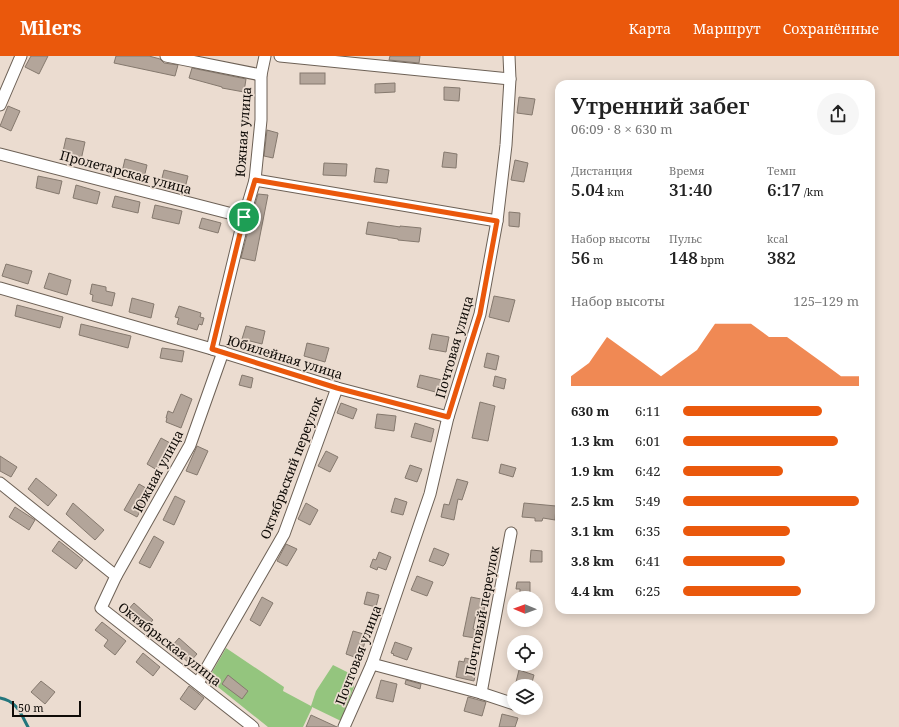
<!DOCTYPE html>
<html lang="ru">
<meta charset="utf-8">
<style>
:root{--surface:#fff;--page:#f6f6f6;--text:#222;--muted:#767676;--accent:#ea580c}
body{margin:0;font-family:"Noto Serif",serif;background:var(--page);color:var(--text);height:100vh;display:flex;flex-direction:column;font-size:15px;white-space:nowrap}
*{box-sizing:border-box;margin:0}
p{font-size:13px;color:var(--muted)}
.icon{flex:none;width:22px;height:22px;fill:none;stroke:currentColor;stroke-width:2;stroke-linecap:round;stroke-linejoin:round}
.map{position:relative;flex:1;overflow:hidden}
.side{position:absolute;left:555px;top:24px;width:320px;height:534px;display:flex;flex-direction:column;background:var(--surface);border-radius:12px;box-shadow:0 2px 10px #0003}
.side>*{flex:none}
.needle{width:26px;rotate:271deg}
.controls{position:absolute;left:507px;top:535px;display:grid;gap:8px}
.controls a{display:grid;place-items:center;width:36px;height:36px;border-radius:50%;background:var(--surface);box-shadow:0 2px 10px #0003;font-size:20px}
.scale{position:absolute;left:12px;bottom:10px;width:69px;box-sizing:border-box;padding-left:4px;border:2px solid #0f0b07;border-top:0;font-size:11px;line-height:14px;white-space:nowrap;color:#0f0b07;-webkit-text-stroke:3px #ebdcd0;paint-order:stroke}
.pin{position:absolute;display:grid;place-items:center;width:34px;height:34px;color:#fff;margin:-17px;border:2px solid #fff;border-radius:50%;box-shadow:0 1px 4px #0007}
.round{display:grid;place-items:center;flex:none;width:42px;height:42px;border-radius:21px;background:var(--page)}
.head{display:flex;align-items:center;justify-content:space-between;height:68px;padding:0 16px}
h1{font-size:22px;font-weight:600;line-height:30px}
.stats{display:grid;grid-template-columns:repeat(3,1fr);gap:6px;height:68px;padding:4px 16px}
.stats div{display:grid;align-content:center}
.stats b{font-size:17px;font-weight:600}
.stats small{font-size:11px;font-weight:400}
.stats p{font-size:11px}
.chart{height:112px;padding:8px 16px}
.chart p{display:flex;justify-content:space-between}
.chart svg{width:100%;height:72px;margin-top:4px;fill:var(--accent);opacity:.7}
ul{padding:0 16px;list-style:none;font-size:13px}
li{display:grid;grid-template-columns:64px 48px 1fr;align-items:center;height:30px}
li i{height:10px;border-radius:5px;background:var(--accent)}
header{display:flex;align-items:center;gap:24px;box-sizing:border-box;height:56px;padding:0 20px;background:var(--accent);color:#fff}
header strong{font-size:19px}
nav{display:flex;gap:22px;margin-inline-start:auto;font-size:14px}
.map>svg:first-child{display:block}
</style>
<header>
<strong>Milers</strong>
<nav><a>Карта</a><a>Маршрут</a><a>Сохранённые</a></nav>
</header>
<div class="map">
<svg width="899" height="671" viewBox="0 0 899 671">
<rect width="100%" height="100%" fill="#ebdcd0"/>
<!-- green -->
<path fill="#94c57e" d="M226,592L284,631L283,635L311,650L316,635L333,609L351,618L354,631L341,665L312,651V652L303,671H268L213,627L211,624V618Z"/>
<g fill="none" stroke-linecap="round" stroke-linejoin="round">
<!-- stream -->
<path stroke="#23767d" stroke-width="3" d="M0,642C17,645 21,658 28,671"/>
</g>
<!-- building -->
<g fill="#b3a59a" stroke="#85796e">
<path d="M31,0H48L39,18L25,11Z"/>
<path d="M116,0H149L160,3L164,7L178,9L175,20L114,7Z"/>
<path d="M390,0H420L419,7L389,4Z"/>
<path d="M192,12L246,23L244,36L222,32V31L189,22Z"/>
<rect x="300" y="17" width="25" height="11"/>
<path d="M395,27V36L375,37V28Z"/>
<path d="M444,31L460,32L459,45L444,44Z"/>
<path d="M519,41L535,43L532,59L517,57Z"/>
<path d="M8,50L20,55L11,75L0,70Z"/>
<path d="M267,74L278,77L273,102L264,100Z"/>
<path d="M66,82L85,86L81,104L62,100Z"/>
<path d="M444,96L457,98L456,112L442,111Z"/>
<path d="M125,103L147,109L144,122L122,116Z"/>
<path d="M515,104L528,107L524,126L511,124Z"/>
<path d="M324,107L347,108L346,120L323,119Z"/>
<path d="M376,112L389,114L387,127L374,126Z"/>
<path d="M164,114L188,120L185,132L161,126Z"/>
<path d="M38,120L62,125L59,138L36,132Z"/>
<path d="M76,129L100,136L97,148L73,142Z"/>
<path d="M258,138L268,139L255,205L241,202L251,163Z"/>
<path d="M115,140L140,146L138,157L112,151Z"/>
<path d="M155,149L182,155L179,168L152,162Z"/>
<path d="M509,156L520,157L519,171L509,170Z"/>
<path d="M202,162L221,167L218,177L199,172Z"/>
<path d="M368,166L400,171V170L421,172L419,186L398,184V183L366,178Z"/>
<path d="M6,208L32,215L28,228L2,220Z"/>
<path d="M49,217L71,224L67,239L44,232Z"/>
<path d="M92,228L106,231V235L115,237L112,250L92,245L93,239L90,238Z"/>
<path d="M494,240L515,244L509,266L489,261Z"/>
<path d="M132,242L154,248L151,262L129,256Z"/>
<path d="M17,249L63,261L60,272L15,260Z"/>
<path d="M179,250L201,257L200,261L204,262L202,269L199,268L197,274L177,268L179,262L175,261Z"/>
<path d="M81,268L131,280L128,292L79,279Z"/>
<path d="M246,270L265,275L262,288L242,283Z"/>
<path d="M432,278L449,281L446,296L429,293Z"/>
<path d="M307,287L329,292L325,306L304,300Z"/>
<path d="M162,292L184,295L182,306L160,302Z"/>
<path d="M487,297L499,300L496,314L484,311Z"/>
<path d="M242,319L253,322L251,332L239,329Z"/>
<path d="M420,319L442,324L439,337L417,331Z"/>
<path d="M495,320L506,323L504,333L493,330Z"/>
<path d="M181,338L192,343L181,372L166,366L167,362H166L168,355L173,357Z"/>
<path d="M480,346L495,350L488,385L472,382Z"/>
<path d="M341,347L357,353L353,363L337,357Z"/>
<path d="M377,358L396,360L394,375L375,372Z"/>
<path d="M415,367L434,373L431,386L411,381Z"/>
<path d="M161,382L172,388L157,414L147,408Z"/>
<path d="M197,390L208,395L197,419L186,415Z"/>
<path d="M326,395L338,401L330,416L318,410Z"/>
<path d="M0,400L17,411L11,421L0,415Z"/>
<path d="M501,408L516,412L513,421L499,417Z"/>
<path d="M410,409L422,413L417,426L405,422Z"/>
<path d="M36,422L57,439L48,450L28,433Z"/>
<path d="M457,423L468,426L462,444L458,443L454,464L441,461L444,448L449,449Z"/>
<path d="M139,428L151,435L137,461L124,454Z"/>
<path d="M175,440L185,445L174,469L163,464Z"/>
<path d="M395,442L407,446L403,459L391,456Z"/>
<path d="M73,447L104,474L95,484L66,458Z"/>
<path d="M306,447L318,454L310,469L298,463Z"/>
<path d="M524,447L556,450L555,464L543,462L542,465H535V462L522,461Z"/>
<path d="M15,451L35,464L29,474L9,461Z"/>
<path d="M154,480L164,486L150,512L139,507Z"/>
<path d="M59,485L83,504L76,513L52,495Z"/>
<path d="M286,488L297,493L287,510L277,505Z"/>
<path d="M434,492L449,498L445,508L443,510L429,505Z"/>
<path d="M531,494L542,495V506H530Z"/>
<path d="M379,496L391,501L386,514L378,511L377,514L370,511L373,503L376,504Z"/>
<path d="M417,520L433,526L427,540L411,534Z"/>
<path d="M517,526H530V538H520V533H516Z"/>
<path d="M367,536L379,539L376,551L364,548Z"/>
<path d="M262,541L273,547L260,570L250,564Z"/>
<path d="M471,541L486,544L483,561L476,559L473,573L477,574L475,582L463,580Z"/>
<path d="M134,547L153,564L145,573L126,556Z"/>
<path d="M102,566L126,585L115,599L104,590L108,584L95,574Z"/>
<path d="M353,575L367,579L360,603L346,598Z"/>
<path d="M179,582L197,598L189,607L171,591Z"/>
<path d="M395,586L412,592L407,604L393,599L394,598L391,597Z"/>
<path d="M143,597L160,611L153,620L136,606Z"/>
<path d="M465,602L478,605L474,625L456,621L459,605L464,606Z"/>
<path d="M519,614L534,619L531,630H515Z"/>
<path d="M228,619L248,635L242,643L222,628Z"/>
<path d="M381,624L397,628L393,646L376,642Z"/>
<path d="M406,624L421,628L420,633L405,628Z"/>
<path d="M41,625L55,636L45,648L31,636Z"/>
<path d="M189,630L204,642L195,654L180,643Z"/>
<path d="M468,641L486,646L482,660L464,655Z"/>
<path d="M502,658L518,662L515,671H499Z"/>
<path d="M311,659L337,671H306Z"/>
</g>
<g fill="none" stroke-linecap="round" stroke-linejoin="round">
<defs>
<g id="street">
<path d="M166,0L261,19"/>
<path d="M280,0L510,23"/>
<path d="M0,49L21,0"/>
<path d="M0,98L244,161"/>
<path d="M255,124L497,165"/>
<path d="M0,232L212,293L337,332L448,361"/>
<path d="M212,293L244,161L255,124L261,64V19L265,0"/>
<path d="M0,427L116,520L101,552L253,671"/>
<path d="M116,520L190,389L223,296"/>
<path d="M372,608L481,637L514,648"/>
<path d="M198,627L284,478L337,332"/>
<path d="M481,637L511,477"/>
<path d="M344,671L372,608L430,438L448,361L480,258L497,165L506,89L510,23L509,0"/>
</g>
</defs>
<!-- street casing -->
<use href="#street" stroke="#6d6156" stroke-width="13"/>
<!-- street -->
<use href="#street" stroke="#fff" stroke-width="11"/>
</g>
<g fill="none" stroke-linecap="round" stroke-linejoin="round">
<defs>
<path id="route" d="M255,124L497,165L480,258L448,361L337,332L212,293L244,161Z"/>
</defs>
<!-- route casing -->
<use href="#route" stroke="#fff" stroke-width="8"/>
<!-- route -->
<use href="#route" stroke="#ea580c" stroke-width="5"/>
</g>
<g text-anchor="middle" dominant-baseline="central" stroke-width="3.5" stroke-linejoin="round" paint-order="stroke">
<!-- street labels -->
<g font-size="13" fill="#0f0b07" stroke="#ebdcd0">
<text transform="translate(243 76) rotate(-86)">Южная улица</text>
<text transform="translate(126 116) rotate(15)">Пролетарская улица</text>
<text transform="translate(454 291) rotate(-74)">Почтовая улица</text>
<text transform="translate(285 301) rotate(17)">Юбилейная улица</text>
<text transform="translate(291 412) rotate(-69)">Октябрьский переулок</text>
<text transform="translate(158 415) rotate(-62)">Южная улица</text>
<text transform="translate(482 555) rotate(-79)">Почтовый переулок</text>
<text transform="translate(170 588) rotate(38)">Октябрьская улица</text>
<text transform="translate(358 599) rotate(-69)">Почтовая улица</text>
</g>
</g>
</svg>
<div class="controls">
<a><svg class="needle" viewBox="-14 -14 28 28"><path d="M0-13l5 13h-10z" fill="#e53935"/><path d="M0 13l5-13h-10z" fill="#767676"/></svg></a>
<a><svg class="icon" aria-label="locate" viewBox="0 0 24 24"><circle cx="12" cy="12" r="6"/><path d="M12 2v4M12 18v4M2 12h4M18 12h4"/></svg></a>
<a><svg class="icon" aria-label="layers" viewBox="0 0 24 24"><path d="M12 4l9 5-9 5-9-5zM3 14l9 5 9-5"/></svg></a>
</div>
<div class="scale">50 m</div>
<div class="pin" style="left:244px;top:161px;background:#1e9e55"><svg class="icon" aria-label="arrive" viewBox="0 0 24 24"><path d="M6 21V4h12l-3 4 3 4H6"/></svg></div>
<section class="side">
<div class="head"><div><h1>Утренний забег</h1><p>06:09 · 8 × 630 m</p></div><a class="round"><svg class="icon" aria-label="share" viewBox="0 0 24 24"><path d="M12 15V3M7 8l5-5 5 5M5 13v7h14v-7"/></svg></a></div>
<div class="stats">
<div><p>Дистанция</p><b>5.04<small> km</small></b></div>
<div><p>Время</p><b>31:40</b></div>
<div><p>Темп</p><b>6:17<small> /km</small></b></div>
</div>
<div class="stats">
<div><p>Набор высоты</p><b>56<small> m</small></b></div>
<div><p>Пульс</p><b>148<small> bpm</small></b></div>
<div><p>kcal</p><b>382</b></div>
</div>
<div class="chart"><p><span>Набор высоты</span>125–129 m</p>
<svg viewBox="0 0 160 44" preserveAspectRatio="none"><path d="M0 44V38L10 30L20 14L30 22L40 30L50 38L60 30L70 22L80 6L90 6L100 6L110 14L120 14L130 22L140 30L150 38L160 38V44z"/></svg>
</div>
<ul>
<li><b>630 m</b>6:11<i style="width:79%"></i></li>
<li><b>1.3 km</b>6:01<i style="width:88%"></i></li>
<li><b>1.9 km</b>6:42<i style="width:57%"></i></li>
<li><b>2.5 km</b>5:49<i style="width:100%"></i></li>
<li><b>3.1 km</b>6:35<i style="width:61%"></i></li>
<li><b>3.8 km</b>6:41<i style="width:58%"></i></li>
<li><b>4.4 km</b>6:25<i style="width:67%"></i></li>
</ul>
</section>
</div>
